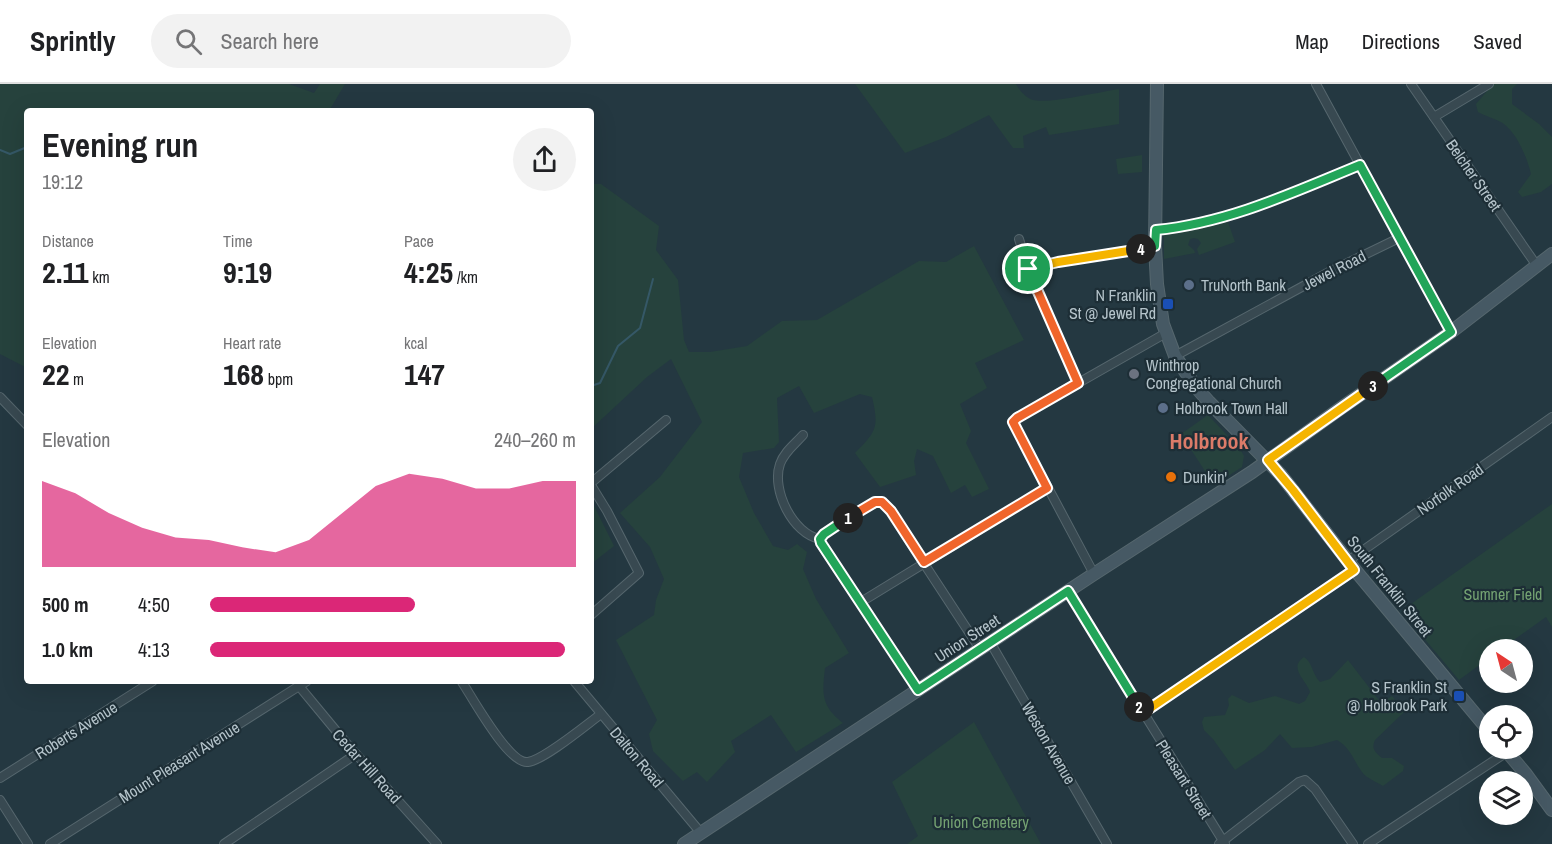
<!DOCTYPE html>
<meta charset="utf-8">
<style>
:root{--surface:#fff;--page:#f2f2f2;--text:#202124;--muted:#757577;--line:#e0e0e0;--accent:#db2777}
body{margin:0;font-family:"Archivo Narrow",sans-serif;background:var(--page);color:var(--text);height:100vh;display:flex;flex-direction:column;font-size:22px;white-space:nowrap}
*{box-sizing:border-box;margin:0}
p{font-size:20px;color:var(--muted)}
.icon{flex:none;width:33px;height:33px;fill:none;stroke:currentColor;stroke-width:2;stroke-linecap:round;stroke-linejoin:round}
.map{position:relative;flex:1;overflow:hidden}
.panel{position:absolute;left:24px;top:24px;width:570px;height:576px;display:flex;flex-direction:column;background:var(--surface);border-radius:6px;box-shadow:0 6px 24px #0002}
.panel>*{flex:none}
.needle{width:39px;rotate:324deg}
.controls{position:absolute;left:1479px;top:555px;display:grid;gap:12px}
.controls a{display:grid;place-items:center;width:54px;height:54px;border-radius:50%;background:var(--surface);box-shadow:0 6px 24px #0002;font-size:30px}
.pin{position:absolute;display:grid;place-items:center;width:51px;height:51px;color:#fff;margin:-26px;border:3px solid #fff;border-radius:50%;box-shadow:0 2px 6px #0007}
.km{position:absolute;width:30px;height:30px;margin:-15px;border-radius:50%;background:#222;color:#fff;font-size:16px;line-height:30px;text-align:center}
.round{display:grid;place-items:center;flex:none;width:63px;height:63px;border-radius:32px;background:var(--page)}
.summary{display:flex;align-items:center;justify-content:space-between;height:102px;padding:0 18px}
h1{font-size:33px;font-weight:700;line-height:45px}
.stats{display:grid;grid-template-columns:repeat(3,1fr);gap:9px;height:102px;padding:6px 18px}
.stats div{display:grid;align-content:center}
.stats b{font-size:30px;font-weight:700}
.stats small{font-size:16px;font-weight:400}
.stats p{font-size:16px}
.chart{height:168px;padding:12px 18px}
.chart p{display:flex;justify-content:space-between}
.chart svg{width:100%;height:108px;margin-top:6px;fill:var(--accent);opacity:.7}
ul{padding:0 18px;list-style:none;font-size:20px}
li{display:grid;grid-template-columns:96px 72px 1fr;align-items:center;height:45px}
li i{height:15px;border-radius:8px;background:var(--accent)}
header{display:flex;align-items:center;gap:36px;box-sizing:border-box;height:84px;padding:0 30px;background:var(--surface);border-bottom:2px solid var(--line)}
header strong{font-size:28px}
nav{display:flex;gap:33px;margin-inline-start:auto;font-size:21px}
.search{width:420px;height:54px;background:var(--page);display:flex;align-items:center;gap:15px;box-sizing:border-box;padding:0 21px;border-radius:33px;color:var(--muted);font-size:22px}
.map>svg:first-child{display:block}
</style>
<header>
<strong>Sprintly</strong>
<div class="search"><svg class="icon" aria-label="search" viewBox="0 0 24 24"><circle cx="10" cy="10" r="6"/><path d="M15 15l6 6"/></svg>Search here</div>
<nav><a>Map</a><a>Directions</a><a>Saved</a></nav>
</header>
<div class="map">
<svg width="1552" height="760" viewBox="0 0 1552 760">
<rect width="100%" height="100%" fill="#243841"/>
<!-- green -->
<g fill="#26423d">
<path d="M0,0H289L314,9L320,0H345L329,27H27V284L0,270Z"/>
<path d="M855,0H1016C1019,6 1026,14 1033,16C1050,20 1099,8 1119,5V40L1049,51L1046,43L1023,52L1024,64H1013L989,31L946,53L905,69Z"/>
<path d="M1493,0H1517L1512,5V20L1539,40L1552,53V100L1541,108L1522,113L1518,108L1531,90C1527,74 1518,51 1504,40C1499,36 1485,32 1478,28L1476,20Z"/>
<path d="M1142,71V88L1118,90L1116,75Z"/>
<path d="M591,100H601L659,142L656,166L678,196L684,256L689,268H710L747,262L782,237L817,236L919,177L946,178L974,162L1024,256L975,279L987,304L960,320L971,347L966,359L989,405L972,413L965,401L951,409L933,372L917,365L914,377L916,391L880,403L855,369C877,347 879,343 872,313L860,310L814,329L799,302L777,314L779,358L774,364L743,369L739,393L754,429L773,462L788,466L797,460L807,468L803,485L816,515L849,569L825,584C822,610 821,622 843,639L796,668L771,631L731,657L735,668L707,698L697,688L683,697L653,667L649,650L657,636L616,556L654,531L656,516L664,495L650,463L620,429L660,393L702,338L671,275L647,293L591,345Z"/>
<path d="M1228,138L1235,158L1199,171L1197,165L1201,159L1198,155L1194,154L1190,155L1188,161L1194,166L1195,169L1164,175V149L1180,148Z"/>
<path d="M1208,331L1240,365L1244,372L1242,383L1214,401L1181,350Z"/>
<path d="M591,416L614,462L591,480Z"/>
<path d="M1552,420V543L1546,533L1501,565L1490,566L1489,574L1459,596L1401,527Z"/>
<path d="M1304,573C1313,579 1312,590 1320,598L1330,595L1348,576L1381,619L1392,612L1403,625L1405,627L1401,631L1375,656C1371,665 1375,668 1382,674H1392L1404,682L1403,687L1383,702C1377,698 1366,694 1362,688C1353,676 1351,664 1337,656L1312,663L1292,664L1280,650L1265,666L1235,686L1213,655L1204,646L1202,638L1204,633L1225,631L1229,621L1228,615L1232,611L1249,619L1275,612L1299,620L1305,617L1310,608C1306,596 1288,584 1304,573Z"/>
<path d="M974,638L1041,760H907L918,752L892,698Z"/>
</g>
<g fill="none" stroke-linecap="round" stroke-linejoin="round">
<!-- stream -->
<g stroke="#355867" stroke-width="2">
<path d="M0,66L10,70L27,63"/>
<path d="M591,302L600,299L618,262L640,244L653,195"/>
</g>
<defs>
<g id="minor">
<path d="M1316,0L1451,248"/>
<path d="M1411,0L1537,182"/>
<path d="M1434,33L1489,0"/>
<path d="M1156,146C1228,139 1294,108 1360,81"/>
<path d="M1019,155L1028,185L1078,299"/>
<path d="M1028,185L1058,178L1155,162"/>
<path d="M1175,272L1331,187L1399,154"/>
<path d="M0,313L27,341"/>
<path d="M803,351C795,360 784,368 780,380C771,406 793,450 820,455"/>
<path d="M591,399L666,336"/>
<path d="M591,401L607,427L639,489L591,531"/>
<path d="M820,455L824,450L875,418L885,420L980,565"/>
<path d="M820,455L824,465L918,606"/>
<path d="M1348,477L1552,333"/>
<path d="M1094,490L1013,338L1017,334L1166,249"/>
<path d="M1068,507L1225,760"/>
<path d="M861,518L1047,404"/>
<path d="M990,558L1107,760"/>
<path d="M574,597L701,749"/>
<path d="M462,598C472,613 509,681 528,678C544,676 586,641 601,630"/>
<path d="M299,602L347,660L437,760"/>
<path d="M1143,629L1355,486"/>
<path d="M0,694L153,597"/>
<path d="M0,716L28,760"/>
<path d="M50,760L307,597"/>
<path d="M224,760L356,670"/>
<path d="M1219,760L1299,698L1305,696L1315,705L1353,760"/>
<path d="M1368,760L1507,668"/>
</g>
<g id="secondary">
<path d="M1157,0L1155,162L1157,200L1163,240L1175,272L1195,302L1209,318L1281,391L1355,486L1490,648"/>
<path d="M1504,664L1525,689L1552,726"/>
<path d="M684,760L1094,490L1252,388L1341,324L1451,248L1552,170"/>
</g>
</defs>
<!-- minor casing -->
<use href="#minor" stroke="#56676e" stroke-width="10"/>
<!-- secondary casing -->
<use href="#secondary" stroke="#56676e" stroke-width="14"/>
<!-- minor -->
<use href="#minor" stroke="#384951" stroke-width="8"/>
<!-- secondary -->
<use href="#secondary" stroke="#465964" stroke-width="12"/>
</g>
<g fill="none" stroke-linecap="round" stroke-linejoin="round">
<defs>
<path id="split-1" d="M848,434L875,418H882L891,427L924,478L1047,404L1013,338L1017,334L1078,299L1028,185"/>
<path id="split-2" d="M848,434L824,450L820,455L821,459L918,606L1068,507L1139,623"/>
<path id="split-3" d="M1139,623L1143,629L1354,486L1293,406L1268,376L1373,302"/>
<path id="split-4" d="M1141,165L1155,162L1156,146C1228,139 1294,108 1360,81L1451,248L1373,302"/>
<path id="split-5" d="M1028,185L1058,178L1141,165"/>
</defs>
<!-- split-1 casing -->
<use href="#split-1" stroke="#fff" stroke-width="12"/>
<!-- split-2 casing -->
<use href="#split-2" stroke="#fff" stroke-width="12"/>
<!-- split-3 casing -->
<use href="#split-3" stroke="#fff" stroke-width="12"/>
<!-- split-4 casing -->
<use href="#split-4" stroke="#fff" stroke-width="12"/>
<!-- split-5 casing -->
<use href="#split-5" stroke="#fff" stroke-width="12"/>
<!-- split-1 -->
<use href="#split-1" stroke="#f0652b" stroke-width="8"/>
<!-- split-2 -->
<use href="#split-2" stroke="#22a559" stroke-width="8"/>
<!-- split-3 -->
<use href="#split-3" stroke="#f5b400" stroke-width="8"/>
<!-- split-4 -->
<use href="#split-4" stroke="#22a559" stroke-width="8"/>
<!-- split-5 -->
<use href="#split-5" stroke="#f5b400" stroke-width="8"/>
</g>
<!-- markers -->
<g fill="#5c6f8a" stroke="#1d2e36" stroke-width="2">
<circle cx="1189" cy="201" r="6"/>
<circle cx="1163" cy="324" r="6"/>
</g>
<g fill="#1a4fb4" stroke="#1d2e36" stroke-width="2">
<rect x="1162" y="214" width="12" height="12" rx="3"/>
<rect x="1453" y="606" width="12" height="12" rx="3"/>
</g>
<circle fill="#6b7280" stroke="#1d2e36" stroke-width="2" cx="1134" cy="290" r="6"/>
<circle fill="#e8710a" stroke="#1d2e36" stroke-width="2" cx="1171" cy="393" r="6"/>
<g text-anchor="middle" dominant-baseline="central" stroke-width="4.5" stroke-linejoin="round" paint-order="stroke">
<!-- street labels -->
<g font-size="16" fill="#b5c4cb" stroke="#1d2e36">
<text transform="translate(1474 91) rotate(55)">Belcher Street</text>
<text transform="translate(1334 186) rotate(-27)">Jewel Road</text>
<text transform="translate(1450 405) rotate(-35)">Norfolk Road</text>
<text transform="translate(1390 502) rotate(51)">South Franklin Street</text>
<text transform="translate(967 554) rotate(-33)">Union Street</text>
<text transform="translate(76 646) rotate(-32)">Roberts Avenue</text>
<text transform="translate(1049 659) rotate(60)">Weston Avenue</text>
<text transform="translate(637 673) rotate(50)">Dalton Road</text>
<text transform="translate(179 678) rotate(-32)">Mount Pleasant Avenue</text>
<text transform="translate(367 682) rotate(48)">Cedar Hill Road</text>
<text transform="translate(1184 695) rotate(58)">Pleasant Street</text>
</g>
<!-- poi labels -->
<g font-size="16" fill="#b5c4cb" stroke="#1d2e36" text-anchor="start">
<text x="1201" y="201">TruNorth Bank</text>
<text x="1156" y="211" text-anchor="end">N Franklin<tspan x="1156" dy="18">St @ Jewel Rd</tspan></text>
<text x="1146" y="281">Winthrop<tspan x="1146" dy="18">Congregational Church</tspan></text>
<text x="1175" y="324">Holbrook Town Hall</text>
<text x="1183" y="393">Dunkin'</text>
<text x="1447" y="603" text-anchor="end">S Franklin St<tspan x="1447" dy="18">@ Holbrook Park</tspan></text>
</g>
<!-- park labels -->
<g font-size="16" fill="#74a272" stroke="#1d2e36">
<text x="1503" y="510">Sumner Field</text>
<text x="981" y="738">Union Cemetery</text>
</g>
<!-- district labels -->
<g font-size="22" font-weight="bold" fill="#dc7b69" stroke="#1d2e36">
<text x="1209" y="357">Holbrook</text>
</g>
</g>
</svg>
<div class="controls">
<a><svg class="needle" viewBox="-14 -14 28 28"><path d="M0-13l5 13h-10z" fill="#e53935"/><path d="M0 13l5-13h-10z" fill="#757577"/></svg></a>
<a><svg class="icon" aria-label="locate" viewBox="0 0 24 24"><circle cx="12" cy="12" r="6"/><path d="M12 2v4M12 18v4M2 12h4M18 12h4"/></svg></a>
<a><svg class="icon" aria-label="layers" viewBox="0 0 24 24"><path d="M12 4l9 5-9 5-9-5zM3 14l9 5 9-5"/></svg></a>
</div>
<div class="pin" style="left:1028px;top:185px;background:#1e9e55"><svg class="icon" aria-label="arrive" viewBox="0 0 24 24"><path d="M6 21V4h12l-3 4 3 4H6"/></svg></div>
<b class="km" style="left:848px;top:434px">1</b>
<b class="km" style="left:1139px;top:623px">2</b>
<b class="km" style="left:1373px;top:302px">3</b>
<b class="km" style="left:1141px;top:165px">4</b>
<section class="panel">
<div class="summary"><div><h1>Evening run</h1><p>19:12</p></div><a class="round"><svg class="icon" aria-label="share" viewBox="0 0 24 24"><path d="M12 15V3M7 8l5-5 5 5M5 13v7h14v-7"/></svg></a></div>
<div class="stats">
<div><p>Distance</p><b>2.11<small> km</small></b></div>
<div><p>Time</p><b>9:19</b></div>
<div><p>Pace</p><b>4:25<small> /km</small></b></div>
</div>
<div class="stats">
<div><p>Elevation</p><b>22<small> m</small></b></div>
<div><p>Heart rate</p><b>168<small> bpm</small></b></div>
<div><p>kcal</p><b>147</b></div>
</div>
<div class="chart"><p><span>Elevation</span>240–260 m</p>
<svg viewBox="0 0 160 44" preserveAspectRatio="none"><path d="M0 44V9L10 14L20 22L30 28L40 32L50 33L60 36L70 38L80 33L90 22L100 11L110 6L120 8L130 12L140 12L150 9L160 9V44z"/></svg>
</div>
<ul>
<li><b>500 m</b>4:50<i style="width:56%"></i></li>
<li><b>1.0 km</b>4:13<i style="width:97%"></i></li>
</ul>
</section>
</div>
